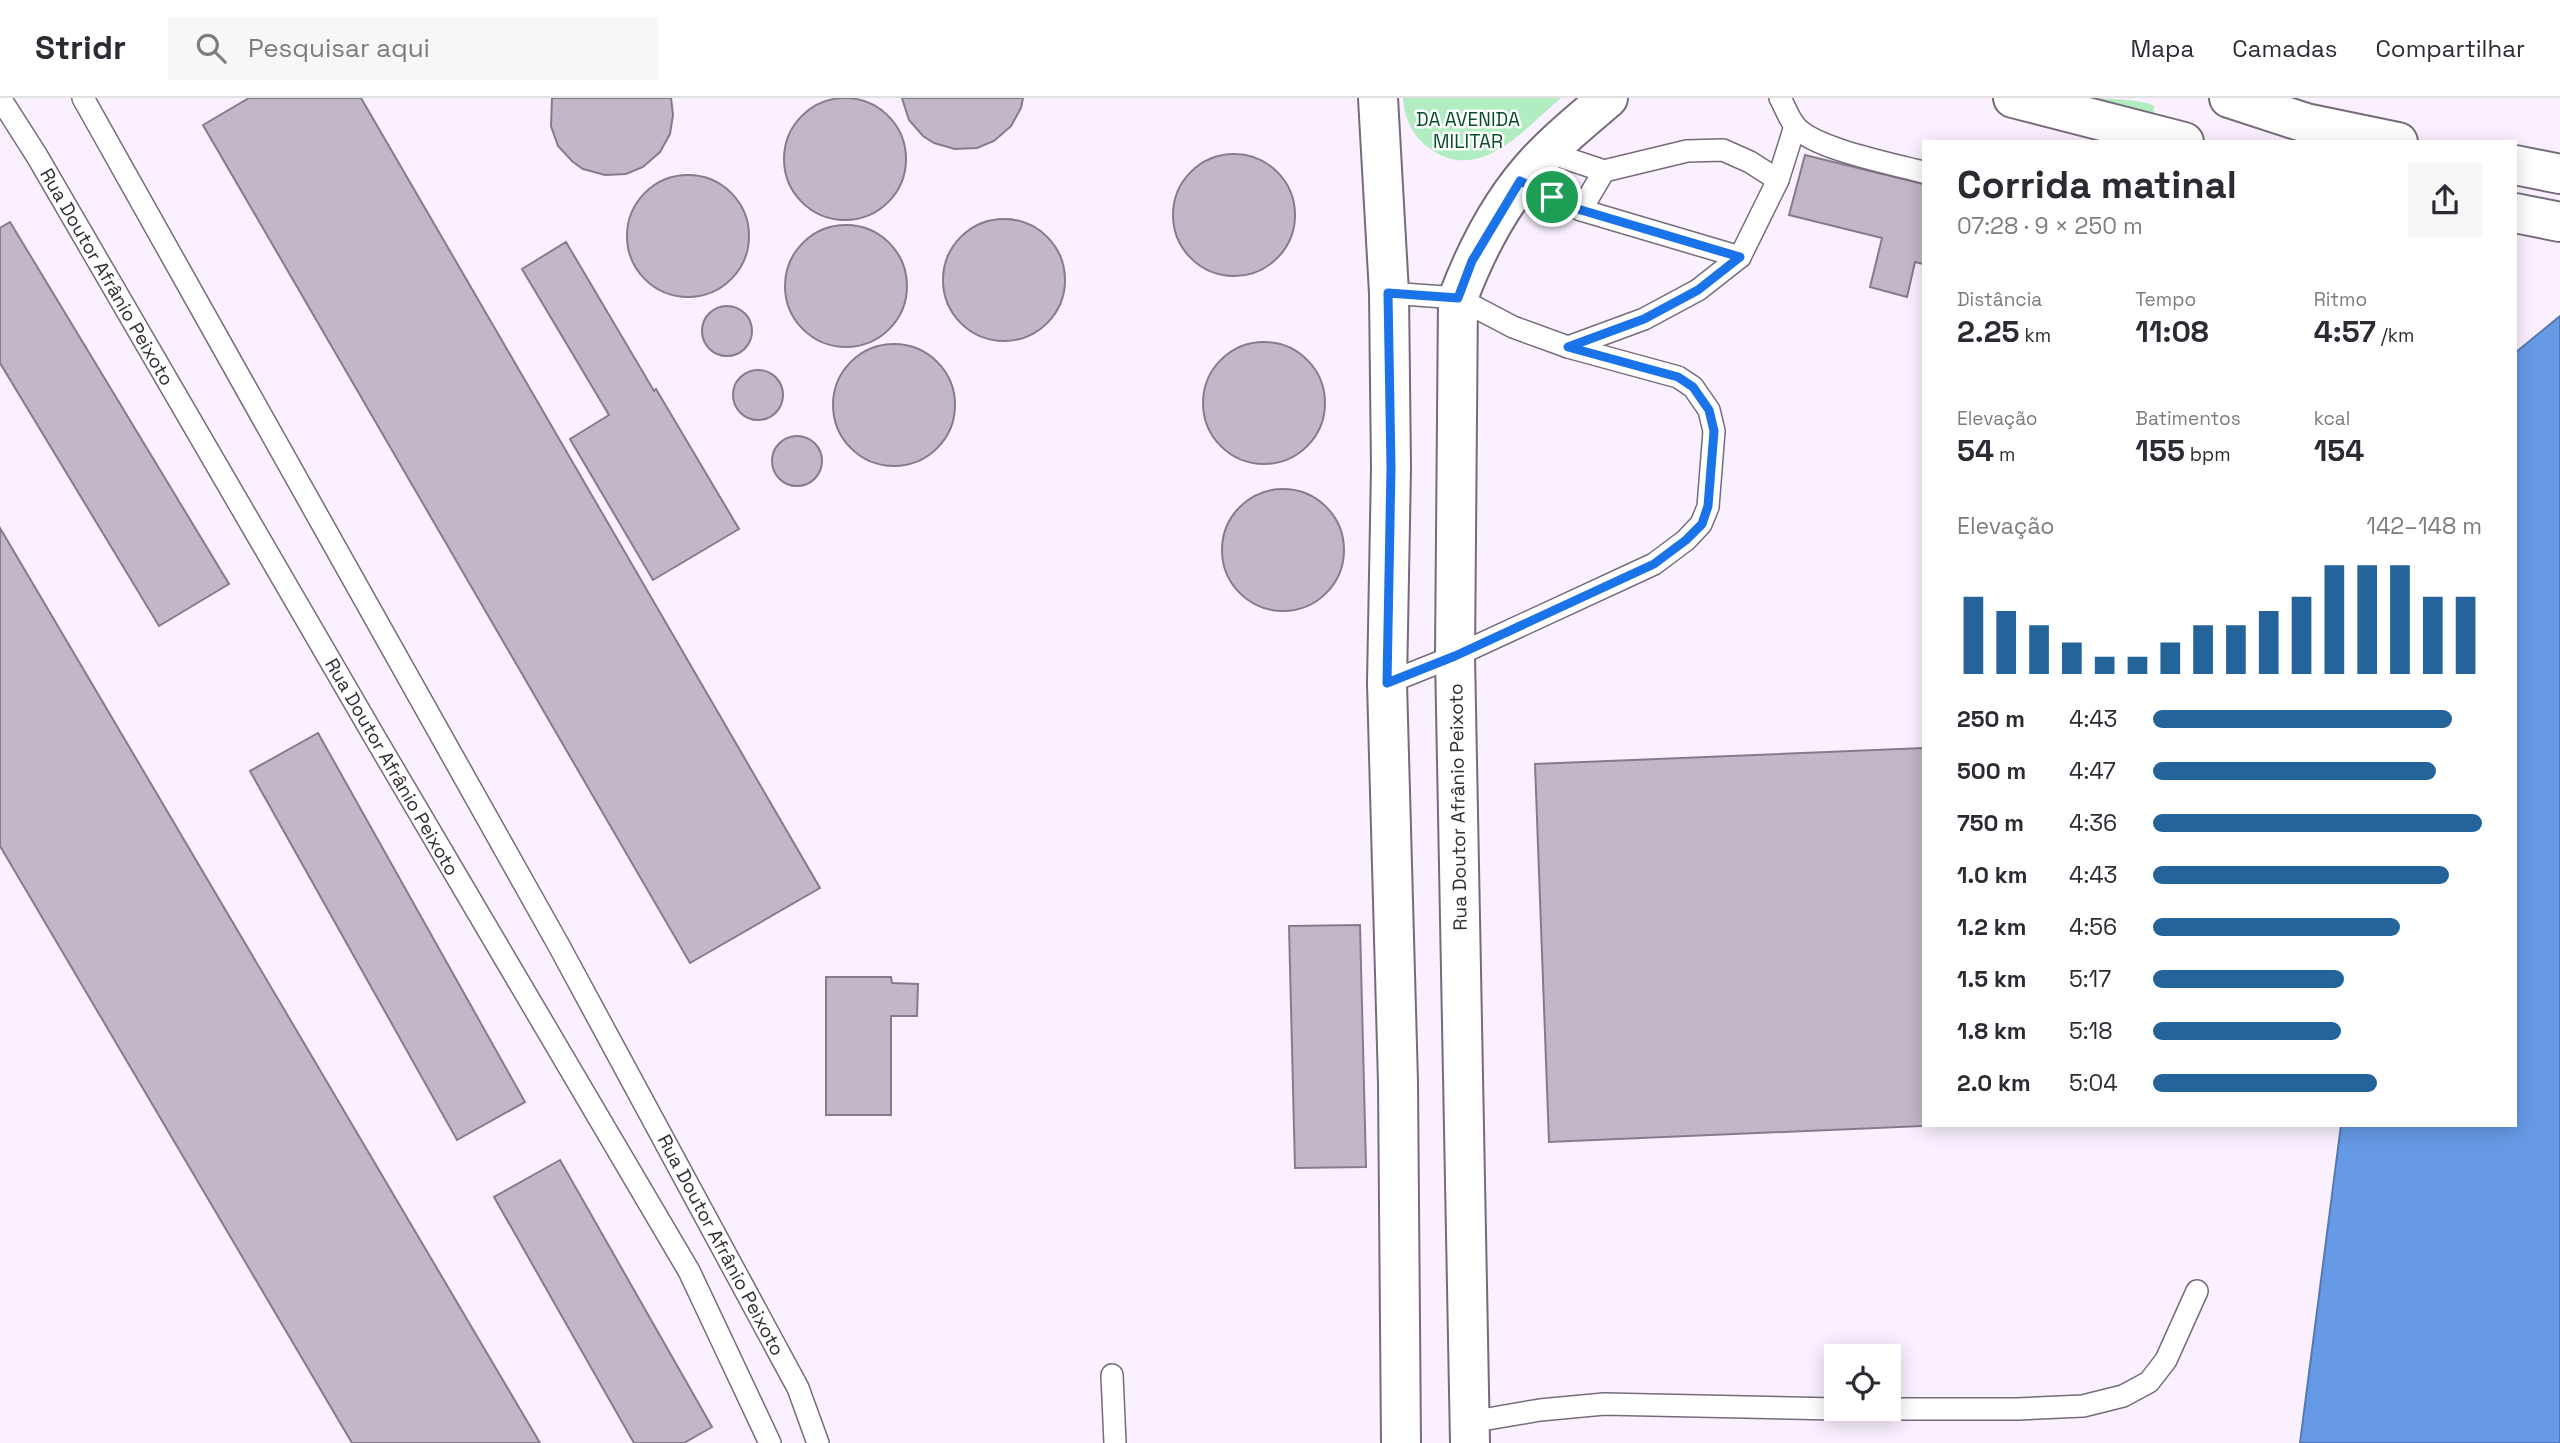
<!DOCTYPE html>
<html lang="pt">
<meta charset="utf-8">
<style>
:root{--surface:#fff;--page:#f7f7f7;--text:#2b2b33;--muted:#7c7c81;--line:#e1e1e2;--accent:#25649a}
body{margin:0;font-family:"Space Grotesk",sans-serif;background:var(--page);color:var(--text);height:100vh;display:flex;flex-direction:column;font-size:26px;white-space:nowrap}
*{box-sizing:border-box;margin:0}
p{font-size:23px;color:var(--muted)}
.icon{flex:none;width:38px;height:38px;fill:none;stroke:currentColor;stroke-width:2;stroke-linecap:round;stroke-linejoin:round}
.map{position:relative;flex:1;overflow:hidden}
.panel{position:absolute;left:1922px;top:42px;width:595px;height:987px;display:flex;flex-direction:column;background:var(--surface);border-radius:0px;box-shadow:0 4px 18px #0003}
.panel>*{flex:none}
.buttons{position:absolute;left:1824px;top:1246px;display:grid;gap:14px}
.buttons a{display:grid;place-items:center;width:77px;height:77px;border-radius:0px;background:var(--surface);box-shadow:0 4px 18px #0003;font-size:35px}
.pin{position:absolute;display:grid;place-items:center;width:60px;height:60px;color:#fff;margin:-30px;border:4px solid #fff;border-radius:50%;box-shadow:0 2px 7px #0007}
.round{display:grid;place-items:center;flex:none;width:74px;height:74px;border-radius:0px;background:var(--page)}
.summary{display:flex;align-items:center;justify-content:space-between;height:119px;padding:0 35px}
h1{font-size:38px;font-weight:700;line-height:52px}
.stats{display:grid;grid-template-columns:repeat(3,1fr);gap:10px;height:119px;padding:7px 35px}
.stats div{display:grid;align-content:center}
.stats b{font-size:30px;font-weight:700}
.stats small{font-size:19px;font-weight:400}
.stats p{font-size:19px}
.chart{height:196px;padding:14px 35px}
.chart p{display:flex;justify-content:space-between}
.chart svg{width:100%;height:126px;margin-top:7px;stroke:var(--accent);stroke-width:6}
ul{padding:0 35px;list-style:none;font-size:23px}
li{display:grid;grid-template-columns:112px 84px 1fr;align-items:center;height:52px}
li i{height:18px;border-radius:9px;background:var(--accent)}
header{display:flex;align-items:center;gap:42px;box-sizing:border-box;height:98px;padding:0 35px;background:var(--surface);border-bottom:2px solid var(--line)}
header strong{font-size:33px}
nav{display:flex;gap:38px;margin-inline-start:auto;font-size:24px}
.search{width:490px;height:63px;background:var(--page);display:flex;align-items:center;gap:18px;box-sizing:border-box;padding:0 24px;border-radius:0px;color:var(--muted);font-size:26px}
.map>svg:first-child{display:block}
</style>
<header>
<strong>Stridr</strong>
<div class="search"><svg class="icon" aria-label="search" viewBox="0 0 24 24"><circle cx="10" cy="10" r="6"/><path d="M15 15l6 6"/></svg>Pesquisar aqui</div>
<nav><a>Mapa</a><a>Camadas</a><a>Compartilhar</a></nav>
</header>
<div class="map">
<svg width="2560" height="1345" viewBox="0 0 2560 1345">
<rect width="100%" height="100%" fill="#faf0ff"/>
<!-- green -->
<g fill="#b2ecc1">
<path d="M1403,0H1561C1523,32 1479,87 1429,50C1413,39 1404,20 1403,0Z"/>
<path d="M2072,0C2092,0 2141,0 2154,8V14L2152,16Z"/>
</g>
<!-- water -->
<path fill="#669ae7" stroke="#5679b1" stroke-width="2" d="M2560,218V1345H2300L2341,1027H2515V255Z"/>
<!-- building -->
<g fill="#c2b7c8" stroke="#857b8b" stroke-width="2">
<circle cx="845" cy="61" r="61"/>
<path d="M249,0H361L820,790L690,865L203,27Z"/>
<path d="M552,0H671L673,17L670,36L660,54L643,69L626,76L605,77L583,71L573,64L558,48L551,28Z"/>
<path d="M902,0H1023L1021,10L1011,28L994,43L977,50L955,51L934,45L923,38L909,22Z"/>
<circle cx="1234" cy="117" r="61"/>
<path d="M1805,57L1923,86V166L1915,164L1907,199L1870,189L1882,140L1789,117Z"/>
<circle cx="688" cy="138" r="61"/>
<circle cx="1004" cy="182" r="61"/>
<path d="M10,124L229,486L159,528L0,265V130Z"/>
<circle cx="846" cy="188" r="61"/>
<path d="M566,144L654,293L656,291L739,431L653,482L570,341L609,317L522,171Z"/>
<circle cx="727" cy="233" r="25"/>
<circle cx="1264" cy="305" r="61"/>
<circle cx="894" cy="307" r="61"/>
<circle cx="758" cy="297" r="25"/>
<circle cx="797" cy="363" r="25"/>
<circle cx="1283" cy="452" r="61"/>
<path d="M0,430L540,1345H352L0,748Z"/>
<path d="M318,635L525,1004L457,1042L250,673Z"/>
<path d="M1923,650V1027H1945L1549,1044L1535,666Z"/>
<path d="M1360,827L1366,1069L1295,1070L1289,828Z"/>
<path d="M826,879H891L892,885L918,886L917,918H891V1017H826Z"/>
<path d="M560,1062L712,1329L684,1345H634L494,1099Z"/>
</g>
<g fill="none" stroke-linecap="round" stroke-linejoin="round">
<defs>
<g id="lane">
<path d="M0,0L37,58L374,638L689,1173L770,1345"/>
<path d="M83,0L558,846L798,1290L818,1345"/>
<path d="M1780,0C1785,9 1789,21 1796,29C1815,51 1893,66 1923,74"/>
<path d="M1547,54L1604,73L1687,53L1723,52L1750,64L1778,82"/>
<path d="M1520,83L1581,112L1740,159"/>
<path d="M1581,112L1604,73"/>
<path d="M1568,249L1644,221L1698,192L1740,159L1778,82L1795,28"/>
<path d="M1387,585L1455,558L1654,466L1686,442L1701,426L1708,409L1714,333L1709,312L1693,289L1678,279L1568,249L1513,229L1458,200L1389,195"/>
<path d="M1112,1277L1115,1345"/>
<path d="M1837,1311H2018L2083,1308L2123,1298L2149,1284L2166,1262L2197,1193"/>
<path d="M1470,1324L1540,1312L1604,1306L1836,1311"/>
</g>
<g id="secondary">
<path d="M1378,0L1389,195L1391,370L1387,585L1398,985L1401,1345"/>
<path d="M2013,0L2184,44"/>
<path d="M2229,0L2306,25L2398,44"/>
<path d="M2515,67L2560,76"/>
<path d="M2515,115L2560,124"/>
<path d="M1470,1345L1455,558L1458,200C1478,147 1506,94 1547,54C1566,35 1587,18 1608,0"/>
</g>
</defs>
<!-- lane casing -->
<use href="#lane" stroke="#766b7b" stroke-width="24"/>
<!-- secondary casing -->
<use href="#secondary" stroke="#766b7b" stroke-width="42"/>
<!-- lane -->
<use href="#lane" stroke="#fff" stroke-width="21"/>
<!-- secondary -->
<use href="#secondary" stroke="#fff" stroke-width="38"/>
</g>
<g fill="none" stroke-linecap="round" stroke-linejoin="round">
<defs>
<path id="route" d="M1520,83L1581,112L1740,159L1698,192L1644,221L1568,249L1678,279L1693,289L1709,312L1714,333L1708,408L1702,426L1686,442L1654,466L1455,558L1387,585L1391,370L1388,195L1458,200L1472,163Z"/>
</defs>
<!-- route casing -->
<use href="#route" stroke="#fff" stroke-width="14"/>
<!-- route -->
<use href="#route" stroke="#1a73e8" stroke-width="9"/>
</g>
<g text-anchor="middle" dominant-baseline="central" stroke-width="5" stroke-linejoin="round" paint-order="stroke">
<!-- park labels -->
<g font-size="19" fill="#054e26" stroke="#fff">
<text x="1468" y="21">DA AVENIDA<tspan x="1468" dy="22">MILITAR</tspan></text>
</g>
<!-- street labels -->
<g font-size="19" fill="#312d34" stroke="#fff">
<text transform="translate(107 179) rotate(60)">Rua Doutor Afrânio Peixoto</text>
<text transform="translate(392 669) rotate(60)">Rua Doutor Afrânio Peixoto</text>
<text transform="translate(1458 709) rotate(-91)">Rua Doutor Afrânio Peixoto</text>
<text transform="translate(721 1147) rotate(62)">Rua Doutor Afrânio Peixoto</text>
</g>
</g>
</svg>
<div class="buttons">
<a><svg class="icon" aria-label="locate" viewBox="0 0 24 24"><circle cx="12" cy="12" r="6"/><path d="M12 2v4M12 18v4M2 12h4M18 12h4"/></svg></a>
</div>
<div class="pin" style="left:1552px;top:99px;background:#1e9e55"><svg class="icon" aria-label="arrive" viewBox="0 0 24 24"><path d="M6 21V4h12l-3 4 3 4H6"/></svg></div>
<section class="panel">
<div class="summary"><div><h1>Corrida matinal</h1><p>07:28 · 9 × 250 m</p></div><a class="round"><svg class="icon" aria-label="share" viewBox="0 0 24 24"><path d="M12 15V3M7 8l5-5 5 5M5 13v7h14v-7"/></svg></a></div>
<div class="stats">
<div><p>Distância</p><b>2.25<small> km</small></b></div>
<div><p>Tempo</p><b>11:08</b></div>
<div><p>Ritmo</p><b>4:57<small> /km</small></b></div>
</div>
<div class="stats">
<div><p>Elevação</p><b>54<small> m</small></b></div>
<div><p>Batimentos</p><b>155<small> bpm</small></b></div>
<div><p>kcal</p><b>154</b></div>
</div>
<div class="chart"><p><span>Elevação</span>142–148 m</p>
<svg viewBox="0 0 160 44" preserveAspectRatio="none"><path d="M5 44V17M15 44V22M25 44V27M35 44V33M45 44V38M55 44V38M65 44V33M75 44V27M85 44V27M95 44V22M105 44V17M115 44V6M125 44V6M135 44V6M145 44V17M155 44V17"/></svg>
</div>
<ul>
<li><b>250 m</b>4:43<i style="width:91%"></i></li>
<li><b>500 m</b>4:47<i style="width:86%"></i></li>
<li><b>750 m</b>4:36<i style="width:100%"></i></li>
<li><b>1.0 km</b>4:43<i style="width:90%"></i></li>
<li><b>1.2 km</b>4:56<i style="width:75%"></i></li>
<li><b>1.5 km</b>5:17<i style="width:58%"></i></li>
<li><b>1.8 km</b>5:18<i style="width:57%"></i></li>
<li><b>2.0 km</b>5:04<i style="width:68%"></i></li>
</ul>
</section>
</div>
